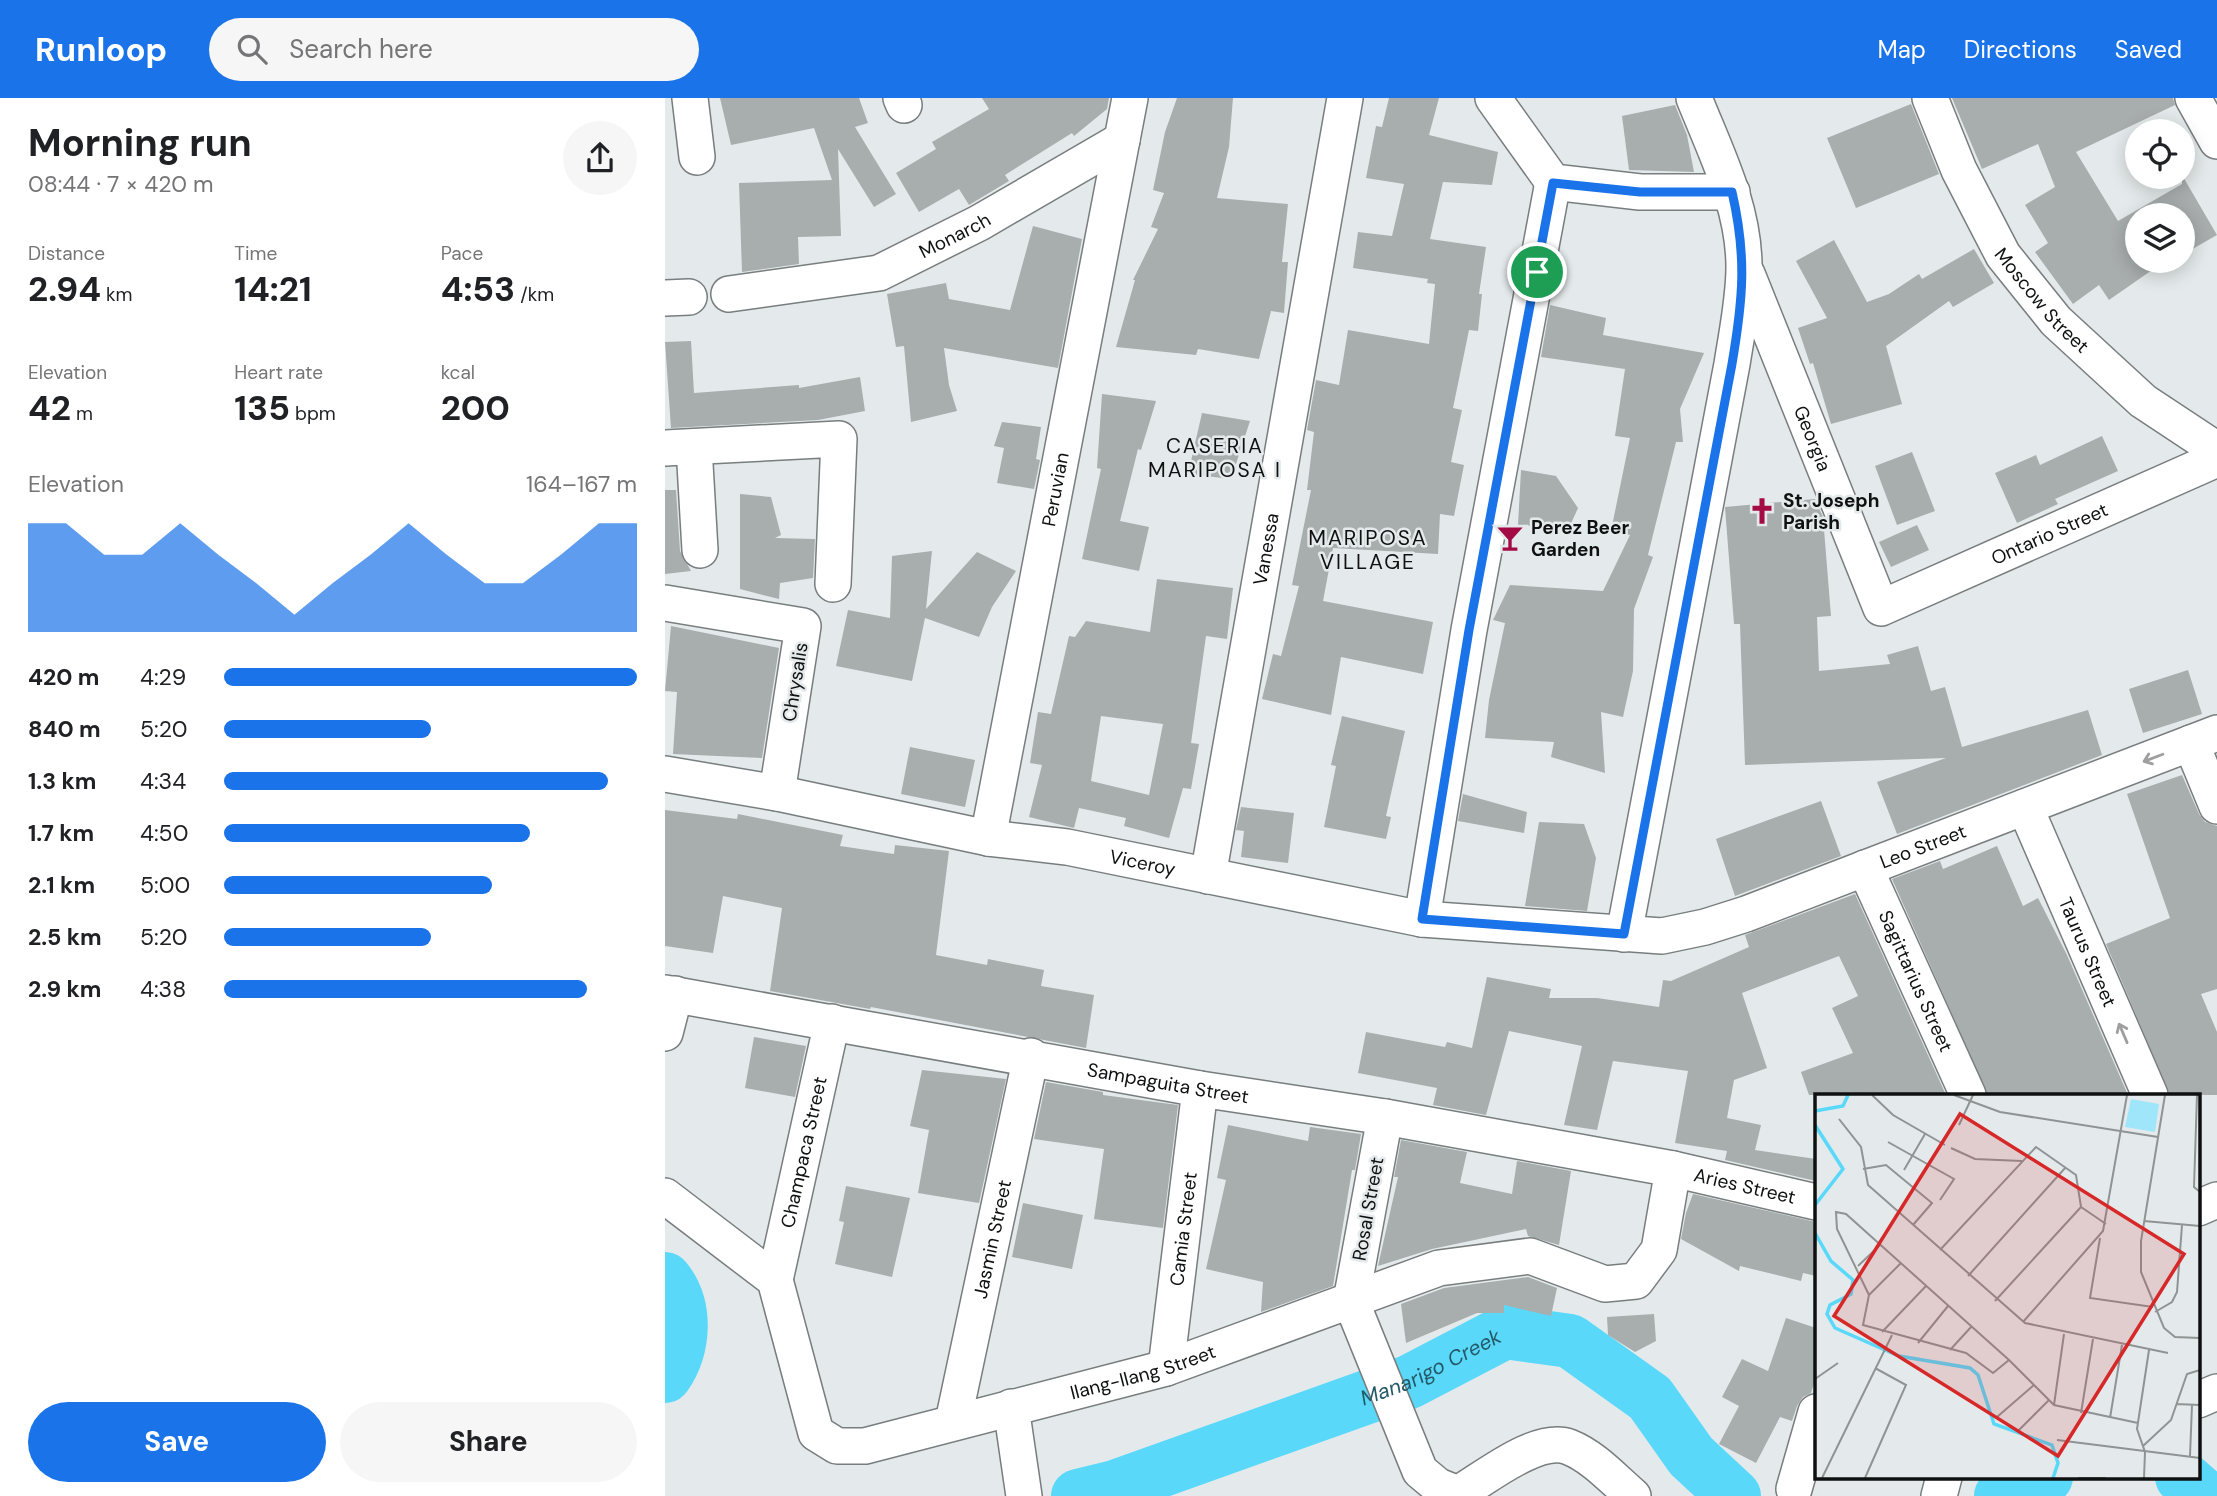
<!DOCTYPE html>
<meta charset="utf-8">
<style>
:root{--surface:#fff;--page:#f6f6f6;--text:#202124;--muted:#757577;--accent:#1a73e8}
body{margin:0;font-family:"DM Sans",sans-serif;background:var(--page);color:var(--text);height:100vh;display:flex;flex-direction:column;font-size:26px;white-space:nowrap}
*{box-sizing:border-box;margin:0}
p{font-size:23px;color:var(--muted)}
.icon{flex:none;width:38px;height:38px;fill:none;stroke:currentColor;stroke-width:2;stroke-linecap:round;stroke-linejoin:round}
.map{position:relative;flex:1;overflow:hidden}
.side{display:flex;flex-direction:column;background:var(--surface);width:665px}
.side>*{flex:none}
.controls{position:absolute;left:1460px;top:21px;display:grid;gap:14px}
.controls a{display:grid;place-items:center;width:70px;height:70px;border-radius:50%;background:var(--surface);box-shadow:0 4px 18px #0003;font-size:35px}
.pin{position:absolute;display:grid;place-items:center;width:60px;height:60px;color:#fff;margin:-30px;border:4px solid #fff;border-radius:50%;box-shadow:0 2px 7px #0007}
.round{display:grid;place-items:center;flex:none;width:74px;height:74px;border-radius:37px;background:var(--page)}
.summary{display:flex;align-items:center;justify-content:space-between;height:119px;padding:0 28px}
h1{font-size:38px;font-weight:700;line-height:52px}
.metrics{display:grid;grid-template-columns:repeat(3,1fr);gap:10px;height:119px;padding:7px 28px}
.metrics div{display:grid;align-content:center}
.metrics b{font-size:35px;font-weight:700}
.metrics small{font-size:19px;font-weight:400}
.metrics p{font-size:19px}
.chart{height:196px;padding:14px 28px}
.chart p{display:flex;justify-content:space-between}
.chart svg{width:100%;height:126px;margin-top:7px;fill:var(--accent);opacity:.7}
.primary-button{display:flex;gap:14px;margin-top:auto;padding:14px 28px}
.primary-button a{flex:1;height:80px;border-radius:42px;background:var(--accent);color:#fff;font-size:28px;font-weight:700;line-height:80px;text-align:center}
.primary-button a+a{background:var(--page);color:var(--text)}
ul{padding:0 28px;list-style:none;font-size:23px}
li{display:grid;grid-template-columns:112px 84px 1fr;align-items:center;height:52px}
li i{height:18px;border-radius:9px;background:var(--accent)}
header{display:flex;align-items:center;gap:42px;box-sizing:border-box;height:98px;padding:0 35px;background:var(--accent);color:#fff}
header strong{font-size:33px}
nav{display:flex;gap:38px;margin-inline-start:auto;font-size:24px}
.search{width:490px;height:63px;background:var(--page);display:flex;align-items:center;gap:18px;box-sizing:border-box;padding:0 24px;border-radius:38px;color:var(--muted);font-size:26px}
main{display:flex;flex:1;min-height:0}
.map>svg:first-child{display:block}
</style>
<header>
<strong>Runloop</strong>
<div class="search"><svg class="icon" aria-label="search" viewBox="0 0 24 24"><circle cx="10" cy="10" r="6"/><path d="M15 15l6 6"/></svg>Search here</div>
<nav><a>Map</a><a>Directions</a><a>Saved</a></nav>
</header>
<main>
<section class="side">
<div class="summary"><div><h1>Morning run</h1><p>08:44 · 7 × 420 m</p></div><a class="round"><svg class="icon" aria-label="share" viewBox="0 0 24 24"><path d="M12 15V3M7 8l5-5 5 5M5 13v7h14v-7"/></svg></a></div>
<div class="metrics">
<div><p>Distance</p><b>2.94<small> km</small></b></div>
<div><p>Time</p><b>14:21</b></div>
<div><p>Pace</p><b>4:53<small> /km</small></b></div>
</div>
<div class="metrics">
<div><p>Elevation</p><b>42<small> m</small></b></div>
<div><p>Heart rate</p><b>135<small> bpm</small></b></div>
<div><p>kcal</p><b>200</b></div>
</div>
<div class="chart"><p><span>Elevation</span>164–167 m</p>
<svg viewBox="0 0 160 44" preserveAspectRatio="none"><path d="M0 44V6L10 6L20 17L30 17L40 6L50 17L60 27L70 38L80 27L90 17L100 6L110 17L120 27L130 27L140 17L150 6L160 6V44z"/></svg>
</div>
<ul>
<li><b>420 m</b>4:29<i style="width:100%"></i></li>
<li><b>840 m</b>5:20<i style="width:50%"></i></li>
<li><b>1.3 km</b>4:34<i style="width:93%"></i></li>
<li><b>1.7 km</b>4:50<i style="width:74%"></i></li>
<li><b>2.1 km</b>5:00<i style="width:65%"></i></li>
<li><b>2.5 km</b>5:20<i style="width:50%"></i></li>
<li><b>2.9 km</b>4:38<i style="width:88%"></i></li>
</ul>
<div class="primary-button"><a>Save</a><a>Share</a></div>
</section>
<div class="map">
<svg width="1552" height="1398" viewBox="0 0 1552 1398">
<rect width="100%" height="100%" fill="#e4eaeb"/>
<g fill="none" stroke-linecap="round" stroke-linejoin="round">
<!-- river -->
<g stroke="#59d8f9" stroke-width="54">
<path d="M0,1181C22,1208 20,1249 0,1278"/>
<path d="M1517,1379L1539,1398"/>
<path id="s1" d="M413,1398L450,1389L744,1284L840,1234L905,1243L985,1300L1026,1358L1069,1398"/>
<path d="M1336,1398L1381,1379"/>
</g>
</g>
<!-- building -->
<g fill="#a8adae" fill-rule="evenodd">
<path d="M55,0H194L203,25L190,29L231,96L209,109L173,51L176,138L133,139L134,166L77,174L74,85L167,82L149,30L66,47Z"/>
<path d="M317,0H444L442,11L409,38L407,35L340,77L344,83L304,107L294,91L254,114L231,75L271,51L267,44L324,11Z"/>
<path d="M512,0H568L564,49L552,100L623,106L617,164H623L619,215L606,213L594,261L533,251L531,257L451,249L470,182H468L493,131L486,129L499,95L488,92L500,34Z"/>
<path d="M724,0H774L764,37L833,54L827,87L778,84L765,141L821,149L814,196H817L813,233L804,232L788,310L797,312L786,364L799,367L789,418L775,416L773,456L668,450L658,503L768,524L758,576L676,559L666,617L597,601L608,556L616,558L634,488L627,487L646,392H642L649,334L642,332L651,282L674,287L683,232L764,246L770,186L762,185L763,181L688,170L693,134L727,138L739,86L701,80L711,28L717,29Z"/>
<path d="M1287,0H1508L1510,7L1411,54L1453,123L1517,86V77L1552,137L1517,157V117H1472V163H1500L1444,202L1434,187L1408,206L1370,154L1383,145L1360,107L1390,89L1373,46L1317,71Z"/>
<path d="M1246,6L1274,76L1191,110L1162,40Z"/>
<path d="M1010,7L1022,37L1029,74L964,72L957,18Z"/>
<path d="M368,128L417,141L393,270L279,250L284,287L292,313L246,324L239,248L231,249L222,196L281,185L284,201L345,212Z"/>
<path d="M1169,142L1202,204L1224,196L1254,176L1257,181L1309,151L1329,185L1288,209L1284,203L1221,248L1237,306L1166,326L1148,265L1145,266L1133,230L1162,220L1131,163Z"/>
<path d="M885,207L941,220L938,237L1039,255L1015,311L1018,344H1011L983,457L988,459L969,511L968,573L958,619L936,614L940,675L886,659L889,644L820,640L824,602L840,525L828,522L845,487L938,493L965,437L946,433L965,340L950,338L960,271L876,259Z"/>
<path d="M26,243L29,295L134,287V290L195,279L200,313L153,322L6,330L0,244Z"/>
<path d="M437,296L491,303L476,352L473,351L455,423L484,429L474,473L417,461L436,371L432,370Z"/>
<path d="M537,315L585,323L566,381L523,376Z"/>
<path d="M337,324L376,329L371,361L375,362L369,391L332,385L339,350L329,348Z"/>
<path d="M1437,338L1453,373L1390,401L1393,406L1352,425L1330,375L1371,357L1375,367Z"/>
<path d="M1247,354L1270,413L1232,427L1210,368Z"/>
<path d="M856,372L891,378L913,410L904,430L853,427Z"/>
<path d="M0,392H11L15,453L26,473L0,476Z"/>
<path d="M75,396L106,399L116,437L110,440L150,441L148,480L115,485L114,501L75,491Z"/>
<path d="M1150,401L1158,419L1166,518L1152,519L1154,573L1225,566L1222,557L1253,548L1266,593L1280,589L1297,649L1423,612L1437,657L1232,736L1212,684L1281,660L1080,667L1075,526H1069L1060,409Z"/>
<path d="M1252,427L1264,452L1226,469L1214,444Z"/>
<path d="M267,453L261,511L312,454L351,473L327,509L314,539L260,520L247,583L171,568L183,512L225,520L227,458Z"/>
<path d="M492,481L568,490L562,541L541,538L526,645L534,646L526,691L518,690L504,740L459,728L461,720L414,710L409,730L364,719L377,667L365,665L373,614L386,616L404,538L410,539L421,523L485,534ZM436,618L498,626L484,697L426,683Z"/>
<path d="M6,528L114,550L97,660L8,656L12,594L0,593Z"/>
<path d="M1523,572L1537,616L1478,635L1464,591Z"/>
<path d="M677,618L740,633L721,718L726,719L721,741L659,729L671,668L666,667Z"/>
<path d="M245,649L310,662L300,709L236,696Z"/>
<path d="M1517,677L1534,716L1540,724L1552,728V891L1536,896L1552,934V997H1505L1441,846L1505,820L1462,696Z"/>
<path d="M798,696L862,714L859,735L793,723Z"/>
<path d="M1156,703L1176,758L1070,798L1051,741Z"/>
<path d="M576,709L629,715L623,765L576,759L579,733L571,732Z"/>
<path d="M0,712L72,721L73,716L178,737L175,748L229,756L230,747L284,753L271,857L322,867L323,861L379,872L376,888L429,897L421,950L206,909L205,911L105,893L117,810L58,798L48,855L0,848Z"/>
<path d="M874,724L919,726L931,760L922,813L860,808Z"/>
<path d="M1332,748L1358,808L1373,800L1402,857L1463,997H1323L1227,781L1275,763L1278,771Z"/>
<path d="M1190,796L1281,997H1144L1136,974L1188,955L1167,910L1193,898L1174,858L1077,895L1102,970L1069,982L1062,1020L1096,1027L1090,1052L1151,1061V1083L1060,1062L1062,1053L1010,1045L1023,973L948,963L932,1032L899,1027L917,948L844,933L821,1017L768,1007L772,990L693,975L701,934L780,949L782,944L807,950L822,879L886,891L884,900H932L994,909L998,882L1006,883L1084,849L1080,837Z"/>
<path d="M89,939L141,948L130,999L80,990Z"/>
<path d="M257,972L341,981L314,1105L253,1095L264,1032L245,1028Z"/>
<path d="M381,984L438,994V997L513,1007L498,1130L429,1121L439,1051L369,1041Z"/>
<path d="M563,1027L643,1043L645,1029L696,1036L690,1072H687L668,1188L596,1214L598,1184L541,1171L561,1082L552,1080Z"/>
<path d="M736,1042L802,1054L795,1085L847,1096L852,1063L906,1073L894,1147L863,1138L861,1131L767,1151L713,1168L733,1079H729Z"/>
<path d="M181,1088L245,1100L227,1179L170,1166L179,1124L174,1123Z"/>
<path d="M1028,1096L1151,1124V1178L1138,1175L1136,1183L1075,1168L1074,1173L1016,1141L1021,1115Z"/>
<path d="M358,1105L418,1117L407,1171L347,1159Z"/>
<path d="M863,1179L892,1190L886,1218L839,1207V1215H812L741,1245L736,1206L779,1190Z"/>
<path d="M989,1216L991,1243L970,1254L943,1237L942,1219Z"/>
<path d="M1121,1220L1151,1230V1279L1146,1295L1138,1299L1132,1308L1127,1323L1115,1319L1091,1365L1054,1346L1074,1308L1057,1299L1077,1261L1103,1273Z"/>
</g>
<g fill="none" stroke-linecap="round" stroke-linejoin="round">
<defs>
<g id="minor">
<path d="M25,0L32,59"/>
<path d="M236,0L239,7"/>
<path d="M828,0L888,84L975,94H1067"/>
<path id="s2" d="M1265,0L1294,72L1338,157L1391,223L1478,303L1552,352"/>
<path d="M1528,0L1552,43"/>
<path id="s3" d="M1082,176L1216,510L1552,361"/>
<path id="s4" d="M64,196L214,175L314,125L457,42"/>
<path d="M0,200L24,199"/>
<path d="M29,349L35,452"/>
<path d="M0,350L174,341L168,486"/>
<path d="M0,505L138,528L112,695"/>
<path d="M1526,645L1552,708"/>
<path id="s5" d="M0,676L112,695L323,740L402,749L757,821L997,838L1040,829L1081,816L1552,635"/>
<path id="s6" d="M1360,709L1485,997"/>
<path id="s7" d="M323,740L465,0"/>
<path id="s8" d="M1200,770L1303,997"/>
<path id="s9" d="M543,778L680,0"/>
<path d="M757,821L804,532L888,84"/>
<path d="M959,836L1067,266C1072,234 1079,201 1079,169C1079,109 1051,55 1029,0"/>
<path id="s10" d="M0,895L535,991L720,1019L1008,1071L1151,1104"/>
<path d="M0,935L10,896"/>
<path d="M720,1019L686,1203L755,1373L773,1388L793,1396C820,1380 873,1337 904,1349C929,1359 948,1381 968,1398"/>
<path id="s11" d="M0,1098L110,1182L151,1335L172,1348H200L501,1270L774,1170L865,1158L940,1186L971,1183L994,1152L1008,1071"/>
<path d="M1533,1110L1552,1102"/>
<path id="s12" d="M110,1182L167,924"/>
<path id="s13" d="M501,1270L535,991"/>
<path d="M1533,1302L1552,1294"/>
<path d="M346,1309L359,1398"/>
<path id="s14" d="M288,1324L366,958"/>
<path d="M1129,1391L1151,1314"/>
<path d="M1274,1398L1279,1379"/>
</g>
</defs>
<!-- minor casing -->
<use href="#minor" stroke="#787d7e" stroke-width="38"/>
<!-- minor -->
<use href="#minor" stroke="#fff" stroke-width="35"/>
</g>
<!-- one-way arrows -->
<defs><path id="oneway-shaft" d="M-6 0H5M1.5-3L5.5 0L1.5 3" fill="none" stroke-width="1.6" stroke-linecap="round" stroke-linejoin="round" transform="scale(1.75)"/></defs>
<g stroke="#9f9fa0">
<use href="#oneway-shaft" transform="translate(1488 660) rotate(159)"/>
<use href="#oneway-shaft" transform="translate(1458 935) rotate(-113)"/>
</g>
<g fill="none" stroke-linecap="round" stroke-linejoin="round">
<defs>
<path id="route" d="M888,85L975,94H1067C1082,159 1078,201 1067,266L959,836L757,821L804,532Z"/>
</defs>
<!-- route casing -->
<use href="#route" stroke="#fff" stroke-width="14"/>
<!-- route -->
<use href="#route" stroke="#1a73e8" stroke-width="9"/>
</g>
<!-- icons -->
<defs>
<symbol id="church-bare" viewBox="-9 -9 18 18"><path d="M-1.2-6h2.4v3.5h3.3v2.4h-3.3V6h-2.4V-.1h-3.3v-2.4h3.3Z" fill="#a40b45" stroke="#e4eaeb" stroke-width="2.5" paint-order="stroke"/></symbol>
<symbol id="bar-bare" viewBox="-9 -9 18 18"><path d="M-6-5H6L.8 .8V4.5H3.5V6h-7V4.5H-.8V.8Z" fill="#a40b45" stroke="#e4eaeb" stroke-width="2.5" paint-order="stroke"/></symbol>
</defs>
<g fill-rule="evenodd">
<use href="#church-bare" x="1078" y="394" width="38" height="38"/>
<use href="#bar-bare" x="826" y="421" width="38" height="38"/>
</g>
<g text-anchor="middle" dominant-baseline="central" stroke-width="5" stroke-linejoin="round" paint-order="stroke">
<!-- street labels -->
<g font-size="19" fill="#0f1011" stroke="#e4eaeb">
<text stroke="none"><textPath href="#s4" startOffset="236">Monarch</textPath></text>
<text stroke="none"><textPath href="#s2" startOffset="233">Moscow Street</textPath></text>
<text stroke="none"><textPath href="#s3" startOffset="177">Georgia</textPath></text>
<text stroke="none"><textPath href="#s7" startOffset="355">Peruvian</textPath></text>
<text stroke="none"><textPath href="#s3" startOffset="544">Ontario Street</textPath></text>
<text stroke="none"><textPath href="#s9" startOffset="332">Vanessa</textPath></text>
<text transform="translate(130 584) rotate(-81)">Chrysalis</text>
<text stroke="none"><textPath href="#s5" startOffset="1288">Leo Street</textPath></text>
<text stroke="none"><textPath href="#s5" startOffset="486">Viceroy</textPath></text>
<text stroke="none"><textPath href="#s6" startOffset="158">Taurus Street</textPath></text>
<text stroke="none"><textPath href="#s8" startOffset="124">Sagittarius Street</textPath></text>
<text stroke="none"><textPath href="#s10" startOffset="511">Sampaguita Street</textPath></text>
<text stroke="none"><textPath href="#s12" startOffset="131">Champaca Street</textPath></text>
<text stroke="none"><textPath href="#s10" startOffset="1097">Aries Street</textPath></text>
<text transform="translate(703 1111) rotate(-80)">Rosal Street</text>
<text stroke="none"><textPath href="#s13" startOffset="140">Camia Street</textPath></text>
<text stroke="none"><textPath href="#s14" startOffset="187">Jasmin Street</textPath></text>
<text stroke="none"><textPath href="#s11" startOffset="637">Ilang-Ilang Street</textPath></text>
</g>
<!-- poi labels -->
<g font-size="19" font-weight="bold" fill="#0f1011" stroke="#e4eaeb" text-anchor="start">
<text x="1118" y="402">St. Joseph<tspan x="1118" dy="22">Parish</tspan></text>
<text x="866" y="429">Perez Beer<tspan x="866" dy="22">Garden</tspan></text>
</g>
<!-- neighbourhood labels -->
<g font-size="21" letter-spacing="2" fill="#0f1011" stroke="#e4eaeb">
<text x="550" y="348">CASERIA<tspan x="550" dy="24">MARIPOSA I</tspan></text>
<text x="703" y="440">MARIPOSA<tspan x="703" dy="24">VILLAGE</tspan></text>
</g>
<!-- water labels -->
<g font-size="21" font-style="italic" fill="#245967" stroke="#e4eaeb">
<text stroke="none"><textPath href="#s1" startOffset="376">Manarigo Creek</textPath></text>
</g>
</g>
<!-- overview -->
<g transform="translate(1150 996)">
<rect width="385" height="385" fill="#e4eaeb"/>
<path d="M316,5L344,10L340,38L310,33Z" fill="#a0e6fa"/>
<path fill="none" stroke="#59d8f9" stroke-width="3.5" d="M0,17L28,12L33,1M0,31L28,75L0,111M0,139L16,167L38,186L36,200L15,211L12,220L20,234L84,262L155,274L163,281L179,330L237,351L243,369L238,384"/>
<path fill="none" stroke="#8f9394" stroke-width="2" d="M57,1L78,21L130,51M139,1L185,18L343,43M350,1L326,147V178L349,234L360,243L385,244M382,1L379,93L385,98M24,25L46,53L53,91L210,229L353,259M144,31L158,1M73,48L139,85L125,106M136,54L160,65L207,67M48,75L71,71L117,109L98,131M89,76L110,40M329,127L385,132M285,144L275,204L338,213M125,156L221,53L261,81L266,113L291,130M43,172L65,151M153,182L251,73M54,201L86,169M180,207L266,113M340,218L357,208L362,198L367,131M208,228L288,137L312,1M67,238L111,192M103,249L133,212M135,256L157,232M194,266L178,279L151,259L48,231L54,201L22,135L21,118L31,120L194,266L239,311L323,329M0,285L23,269M361,310L385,311M239,311L249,240M266,319L278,245M182,323L219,291M295,324L307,251M203,337L234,306M242,346L385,364M328,352L356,326L372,280L385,276M375,362L377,311M7,384L77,241M50,384L91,291L60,274M263,384H291M329,384L330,358L322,335L334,256"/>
<path fill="#d62828" fill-opacity="0.15" stroke="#d62828" stroke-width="3.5" d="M145,20L369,160L243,362L19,222Z"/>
<rect width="385" height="385" fill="none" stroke="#0f1011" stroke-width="3.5"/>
</g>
</svg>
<div class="controls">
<a><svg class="icon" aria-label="locate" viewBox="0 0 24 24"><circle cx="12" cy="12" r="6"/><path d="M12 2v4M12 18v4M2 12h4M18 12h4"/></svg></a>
<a><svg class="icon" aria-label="layers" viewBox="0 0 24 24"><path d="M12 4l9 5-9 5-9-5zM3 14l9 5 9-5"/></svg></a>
</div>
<div class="pin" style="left:872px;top:174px;background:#1e9e55"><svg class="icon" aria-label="arrive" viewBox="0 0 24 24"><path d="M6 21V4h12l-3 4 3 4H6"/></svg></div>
</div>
</main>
